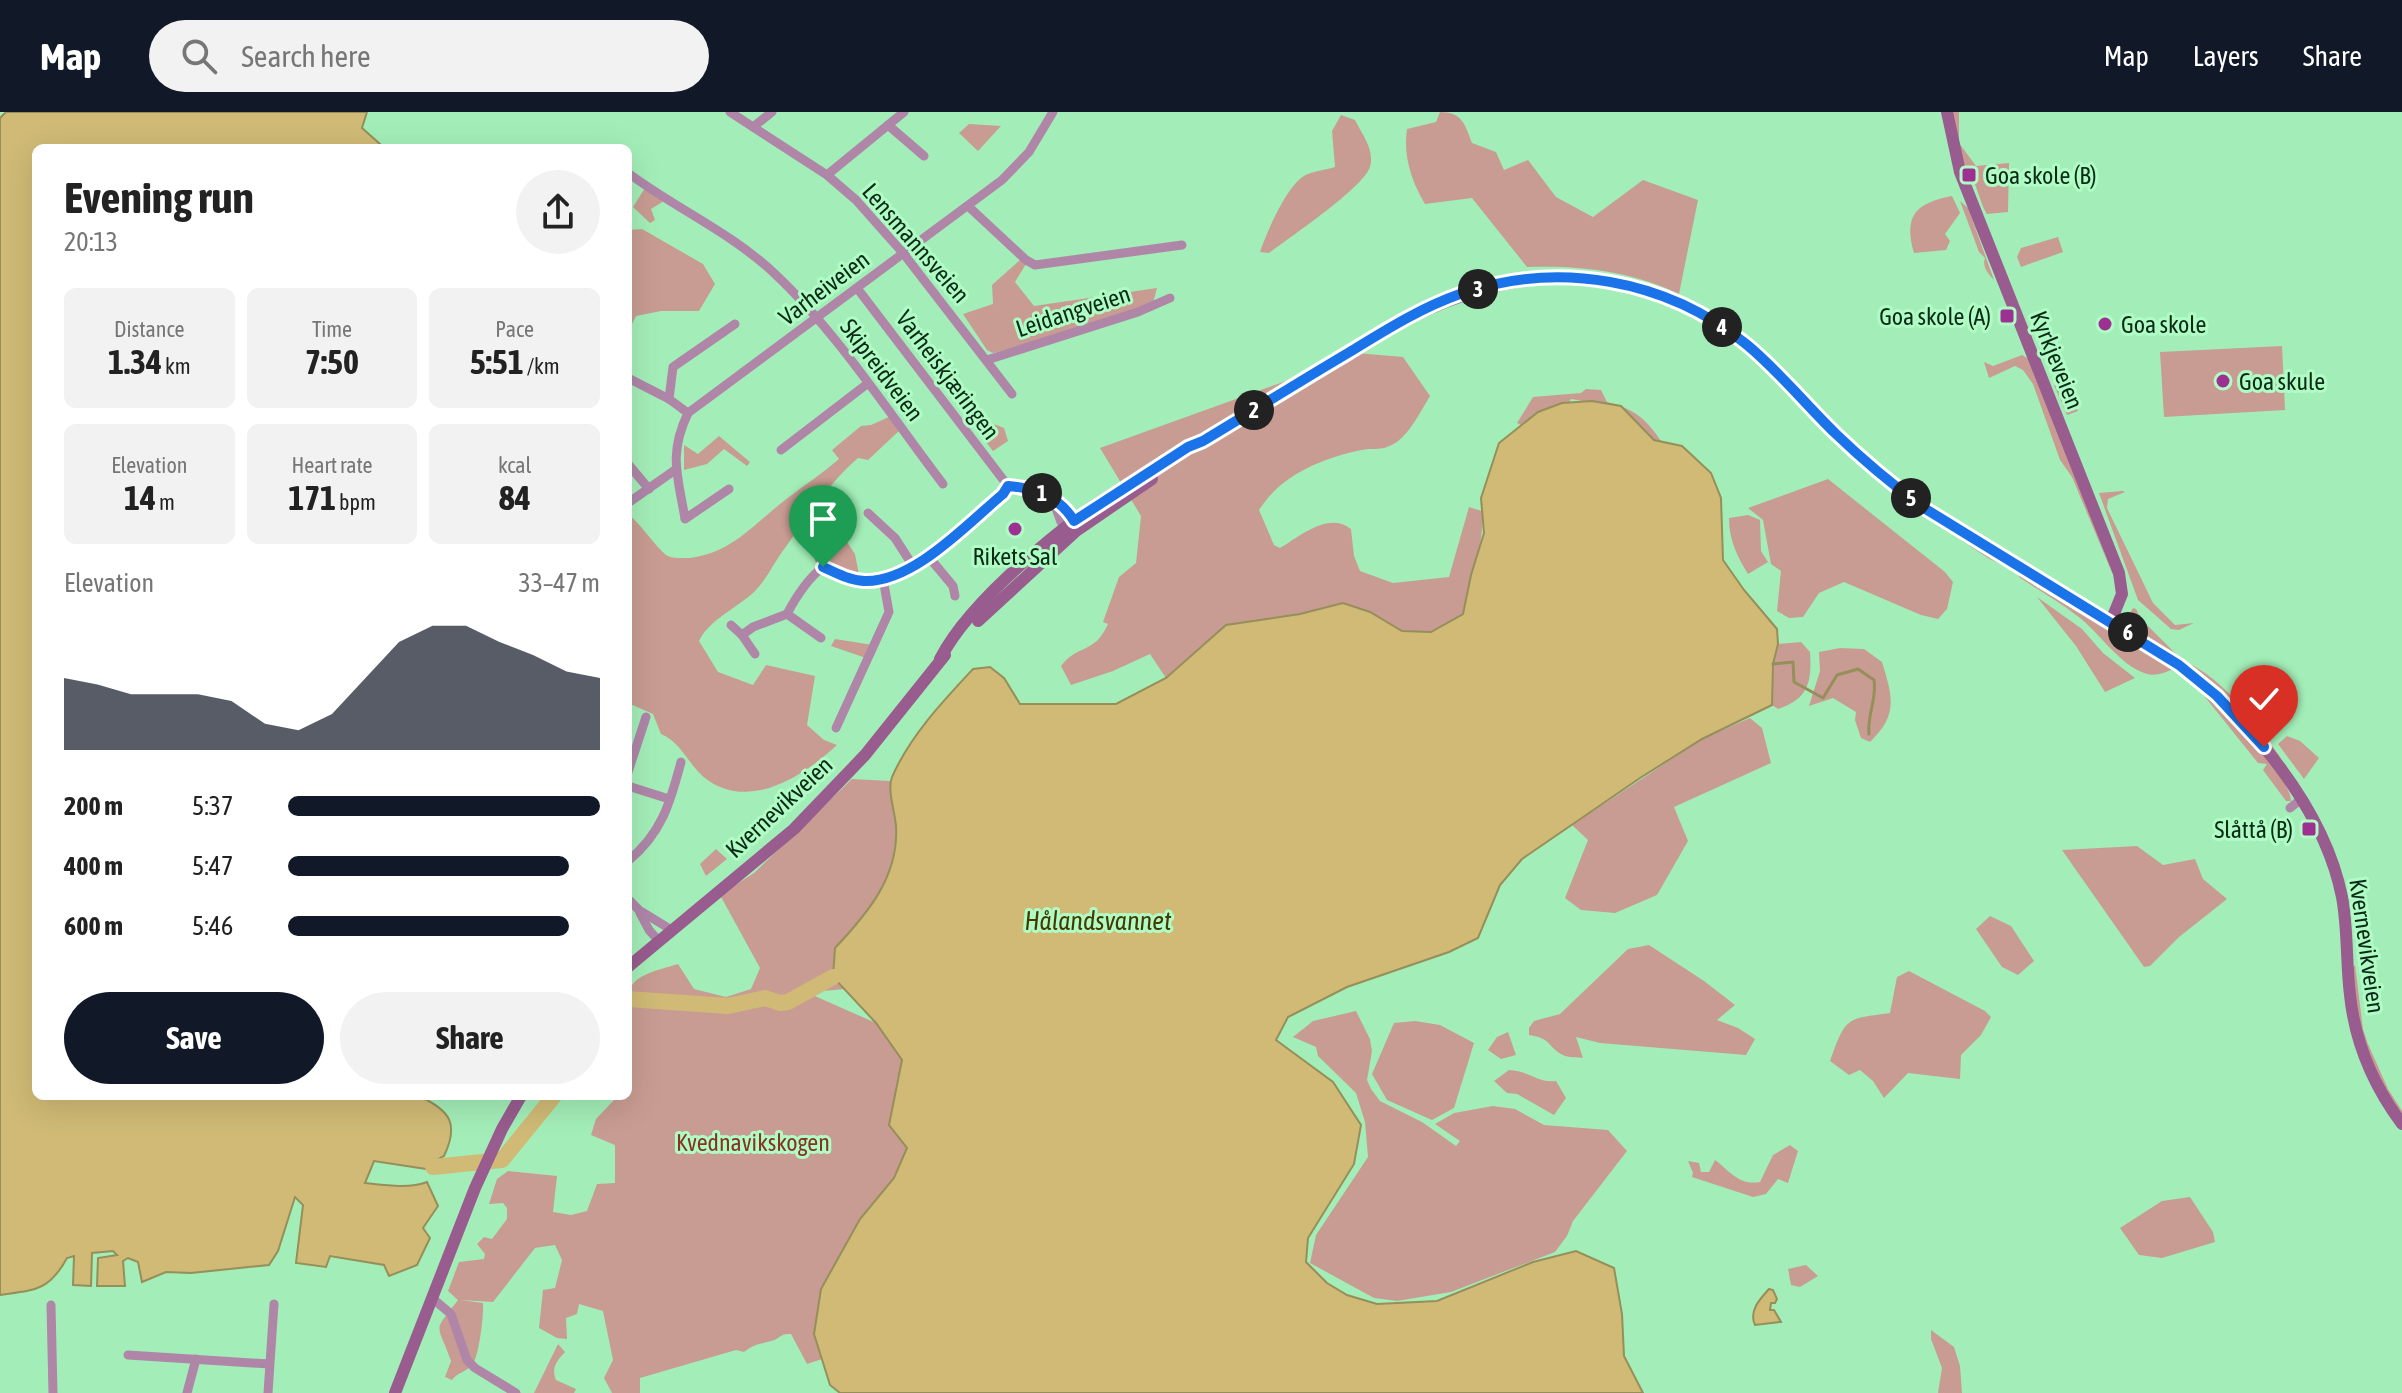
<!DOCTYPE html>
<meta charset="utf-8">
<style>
:root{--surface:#fff;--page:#f2f2f2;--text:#222;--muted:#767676;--accent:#111827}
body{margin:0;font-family:"Asap Condensed",sans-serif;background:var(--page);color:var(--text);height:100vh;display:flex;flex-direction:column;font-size:30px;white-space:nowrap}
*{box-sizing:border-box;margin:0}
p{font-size:26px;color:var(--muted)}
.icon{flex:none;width:44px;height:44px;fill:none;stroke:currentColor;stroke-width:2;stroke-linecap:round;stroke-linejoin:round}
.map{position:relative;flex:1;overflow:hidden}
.panel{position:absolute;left:32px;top:32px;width:600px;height:956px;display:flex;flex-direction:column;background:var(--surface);border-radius:12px;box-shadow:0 8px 32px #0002}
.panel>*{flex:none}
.pin{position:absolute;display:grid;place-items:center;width:68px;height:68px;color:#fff;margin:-82px -34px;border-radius:50% 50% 50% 0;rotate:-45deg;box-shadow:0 0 8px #0007}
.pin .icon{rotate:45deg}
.km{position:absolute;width:40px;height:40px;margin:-20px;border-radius:50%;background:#222;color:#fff;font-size:22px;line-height:40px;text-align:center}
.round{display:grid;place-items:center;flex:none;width:84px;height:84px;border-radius:42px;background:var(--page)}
.overview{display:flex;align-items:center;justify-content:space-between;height:136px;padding:0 32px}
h1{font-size:44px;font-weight:700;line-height:60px}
.stats{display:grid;grid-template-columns:repeat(3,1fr);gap:12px;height:136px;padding:8px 32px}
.stats div{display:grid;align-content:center;border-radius:12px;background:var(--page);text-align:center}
.stats b{font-size:34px;font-weight:700}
.stats small{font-size:22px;font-weight:400}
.stats p{font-size:22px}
.chart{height:224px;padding:16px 32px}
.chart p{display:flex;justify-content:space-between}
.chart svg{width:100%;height:144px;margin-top:8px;fill:var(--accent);opacity:.7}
.primary-button{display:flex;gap:16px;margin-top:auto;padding:16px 32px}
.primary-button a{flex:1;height:92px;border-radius:48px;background:var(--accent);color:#fff;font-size:32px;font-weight:700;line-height:92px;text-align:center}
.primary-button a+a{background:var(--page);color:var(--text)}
ul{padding:0 32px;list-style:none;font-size:26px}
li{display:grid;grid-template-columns:128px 96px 1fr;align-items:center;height:60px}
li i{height:20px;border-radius:10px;background:var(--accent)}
header{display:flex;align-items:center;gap:48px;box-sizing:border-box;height:112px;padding:0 40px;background:var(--accent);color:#fff}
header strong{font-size:38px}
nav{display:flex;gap:44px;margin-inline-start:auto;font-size:28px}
.search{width:560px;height:72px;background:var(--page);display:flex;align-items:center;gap:20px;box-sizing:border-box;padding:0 28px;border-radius:44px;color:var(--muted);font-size:30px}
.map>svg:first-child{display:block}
</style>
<header>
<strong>Map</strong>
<div class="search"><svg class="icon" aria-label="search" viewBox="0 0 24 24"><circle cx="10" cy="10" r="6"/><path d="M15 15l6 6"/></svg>Search here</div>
<nav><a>Map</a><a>Layers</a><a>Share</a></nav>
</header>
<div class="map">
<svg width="2402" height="1281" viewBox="0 0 2402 1281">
<rect width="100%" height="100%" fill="#a3eeb8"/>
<!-- green -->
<g fill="#c89c92">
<path d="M1440,0C1462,0 1465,12 1472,31L1496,40L1504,58L1528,48L1556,85L1593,105L1643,68L1698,88L1679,182C1632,159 1578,153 1527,155L1472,86L1425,92C1411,69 1403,43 1407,17L1436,10Z"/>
<path d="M1950,0H1959V31L1976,54L2009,51L2008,100L1987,102C1978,88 1977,66 1964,55Z"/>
<path d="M1341,3L1355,8C1362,22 1375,38 1370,55C1363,76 1289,126 1269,141L1260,140C1267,120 1286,75 1304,64C1312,59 1326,58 1335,55L1332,19Z"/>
<path d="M969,12L1001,14L978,39L959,21Z"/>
<path d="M645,76L664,89L651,97L655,108L650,111L633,95Z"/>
<path d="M1952,84L1960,101L1945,122L1950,129L1946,138L1914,141C1903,102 1917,91 1952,84Z"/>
<path d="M1960,89L1968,96L1994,168C1988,161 1982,155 1985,146L1979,140Z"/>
<path d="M642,117L703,152L715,172L699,199H661L636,204L628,220V118Z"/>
<path d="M2058,125L2063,140L2021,155L2017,145L2021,136Z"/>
<path d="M1020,148L1026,152L1015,170L1034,194L1157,176L1153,191L1036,230L993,241L987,238L963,202L993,192L992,173Z"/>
<path d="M2282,234L2285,298L2164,305L2160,240Z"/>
<path d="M1344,240L1403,245L1430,284C1420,300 1407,329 1387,335C1380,338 1370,336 1362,338C1322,346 1281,363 1259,398L1274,433L1280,436C1300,424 1329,399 1351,417L1354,444L1360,459L1393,471L1449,465L1469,395L1482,399C1485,431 1470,469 1463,502L1431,520L1402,519L1370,500L1343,491L1300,502L1226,513L1166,566L1150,542L1113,559L1071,573L1061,554C1079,531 1094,543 1108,512L1103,510L1119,465L1136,451L1141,404L1100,336L1308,261Z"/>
<path d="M2022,243L2029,247L2118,475L2072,365L2060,348L2033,272L2023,258L2015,254L1989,266L1984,250L1993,254Z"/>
<path d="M2054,273L2069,280L2078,299L2067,303Z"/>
<path d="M1586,277L1601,278L1607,290C1640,298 1652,313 1668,341L1589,290L1571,287L1564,300L1532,318L1517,311L1533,285L1581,281Z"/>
<path d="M891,304L901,317L868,348L858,346C829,371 807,405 785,436C774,450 766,469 753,481C735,497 709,508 699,529L718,560L753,573L766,553L815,564L807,613L824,628L837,633C805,663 752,698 709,669C689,656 683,631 661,622L653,602L628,591V402C642,413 654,433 666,443C672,447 683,446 690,446C735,440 755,410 789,385C806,372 823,361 839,347L832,338L861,314L871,313Z"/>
<path d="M978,306L1004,316L1008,329L993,339L971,311Z"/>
<path d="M719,324L750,350L747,354L724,337L707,352L684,358V333L698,342Z"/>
<path d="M1828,367L1945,460L1953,470L1947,497L1938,507L1921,503L1844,470L1819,481L1803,505L1789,506L1777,499L1781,459L1771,452L1763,408L1748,396Z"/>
<path d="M2123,379L2125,380L2108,387L2107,396L2153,491L2175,513L2194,511L2179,518L2171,517L2138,488L2099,381Z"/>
<path d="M1748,403L1760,408L1761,439L1768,450L1748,462C1737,444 1729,428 1729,406Z"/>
<path d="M1925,404L2171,552V558C2164,561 2156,564 2147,562C2118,553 2100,520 2076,503C2058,489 2038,478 2019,465L2018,461L1988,446Z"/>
<path d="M839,418L855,442L859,463L824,450L822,432L829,422Z"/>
<path d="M2037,485L2082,517L2103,541L2135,566L2105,580L2076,534Z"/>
<path d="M2133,496L2136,497L2141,507L2179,545H2176L2129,513L2127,507Z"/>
<path d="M835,527L873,533L866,546L831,534Z"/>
<path d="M1801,530L1810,540C1812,571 1808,587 1778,597L1772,593L1773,552L1778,532Z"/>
<path d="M1840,536L1864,537L1882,550C1893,586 1898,603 1870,630L1861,626L1855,608L1856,600L1833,586L1809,594L1820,559L1819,540Z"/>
<path d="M2186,550C2226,568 2256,613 2282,647L2186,553Z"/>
<path d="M2197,575C2208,585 2221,593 2231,603C2245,618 2292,672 2291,689H2286L2263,658L2267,652L2258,651Z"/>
<path d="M1750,606L1762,616L1771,651L1674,695L1688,729L1657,783L1615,801L1581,798L1565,786L1588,728L1572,713L1702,627Z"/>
<path d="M2287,624L2300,629L2319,646L2304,667L2278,632Z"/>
<path d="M852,667L890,669C892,685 896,702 896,718C895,768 868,802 835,837L833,865L845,877L801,881L784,888L771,882L745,889L727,890L628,885C629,862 660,858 678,852L694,877L726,885L751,877L760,856L720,783L754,761Z"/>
<path d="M2137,734L2163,753L2195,747L2203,767L2227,787L2179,825L2150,854L2144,855L2062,738Z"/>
<path d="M716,737L727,747L706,764L700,752Z"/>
<path d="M1990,804L2011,814L2034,849L2018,863L2002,855L1976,817Z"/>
<path d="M1649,833L1704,869L1735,893L1717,908L1738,916L1755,927L1746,943L1600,931L1576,925L1583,946C1578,945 1568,946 1563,943C1548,936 1552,926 1529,923V916L1534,909L1560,902L1628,837Z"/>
<path d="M2355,853L2363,917L2368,932L2388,977L2402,999V1006L2373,957L2357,902L2352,856Z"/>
<path d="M1909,859L1985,899L1991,905L1981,923L1961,943L1960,967L1908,961L1884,986L1873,969L1860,958L1849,963L1830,949C1846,905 1845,907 1890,901L1897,865Z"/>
<path d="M808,881L876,911L902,948L889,1013L907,1036L894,1066L860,1107L821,1177L814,1222L822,1247L807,1252L791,1222C780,1221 780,1227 771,1229C760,1232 754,1232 744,1240L736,1238L640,1266V1281H612L604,1266L613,1248L603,1199L579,1192L577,1202L566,1206L567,1227L557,1226L539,1216L543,1178L555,1176L562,1148L555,1133L535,1136L493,1190L460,1188L483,1191C484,1202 479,1246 472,1253C466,1260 458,1260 452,1268L445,1265L451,1249C437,1209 432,1222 458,1188L448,1179L459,1150L484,1147L485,1142L477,1132L484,1125L492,1127L507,1107V1096L503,1091L489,1092L497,1067L508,1059L557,1064L553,1100L571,1103L587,1099L597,1072L615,1071V1033L591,1023L596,1007L614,988V984H628V889L716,894L792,891Z"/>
<path d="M1356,899L1370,927L1372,939L1367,968L1371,977L1380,989L1422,1010L1456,1034L1460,1029L1435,1012L1454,1001L1493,994L1515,997L1544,1013L1608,1018L1627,1039L1573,1109L1567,1124L1555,1140L1451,1180L1397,1189L1374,1186L1310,1151L1316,1123L1368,1045L1365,1010L1356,981L1318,944L1316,935L1293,925L1313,909Z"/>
<path d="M1415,909L1440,913L1474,931L1454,996L1432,1008L1387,988L1372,962L1394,911Z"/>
<path d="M1508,920L1516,943L1501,947L1488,938L1497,925Z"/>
<path d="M1509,958C1530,959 1537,971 1556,969L1566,986L1554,1003L1517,982L1507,981L1494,969Z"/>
<path d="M1790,1033L1798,1039L1788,1071L1778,1067L1766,1082L1753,1085L1692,1065L1693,1061L1688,1049L1699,1051L1701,1060H1709L1715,1048C1728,1057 1738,1074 1760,1070L1773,1043Z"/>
<path d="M2190,1085L2213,1120L2215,1130L2162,1146L2139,1143L2120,1116L2162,1089Z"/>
<path d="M1806,1153L1818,1164L1800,1175L1791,1173L1788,1157Z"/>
<path d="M1931,1218L1954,1235L1960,1254L1962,1281H1938L1942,1256L1931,1227Z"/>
<path d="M558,1232L565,1240C557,1249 551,1255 556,1268L576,1277L574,1281H534Z"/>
</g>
<!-- water -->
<g fill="#d0ba76" stroke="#958f5a" stroke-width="2">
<path d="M6,0H367L362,16L380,32V36H36V984H419C451,999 459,1012 444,1044L433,1050V1058L374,1049L365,1071C384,1073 409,1077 427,1070L438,1094L423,1116L430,1126L417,1153L389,1164L384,1153L330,1144L326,1155L296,1151L303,1093L295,1085L278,1139L269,1153L191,1161L166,1160L142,1170L138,1150L128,1146L123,1149L125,1174H97L98,1146L117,1143L113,1139L92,1141L91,1174L73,1173L74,1144L67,1146C49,1179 35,1178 0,1183V6Z"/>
<path d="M1592,289L1621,294L1654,328L1682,334L1711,361L1721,386L1723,448L1744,478L1777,517L1778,532L1773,552L1772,593L1702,627L1640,666L1522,747L1500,773L1478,826L1449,840L1347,875L1288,905L1276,928L1333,970L1361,1013L1354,1052L1308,1126L1306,1150L1327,1171L1347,1183L1377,1192L1437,1189L1533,1150L1576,1139L1614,1156L1622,1202L1624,1244L1643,1281H840L830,1273L814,1222L821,1177L860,1107L894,1066L907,1036L889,1013L902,948L876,911L833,865L835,836C867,802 899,765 896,714C895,700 887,678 892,665C910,624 943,589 973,557L990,555L1004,566L1020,592H1116L1166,566L1226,513L1300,502L1343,491L1370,500L1402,519L1431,520L1463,502L1471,463L1484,421L1481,386L1499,331L1538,300L1562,291Z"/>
<path d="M1769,1177L1773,1178L1777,1187L1775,1191H1771L1770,1198H1774L1781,1210L1755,1213C1748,1198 1762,1185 1769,1177Z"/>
</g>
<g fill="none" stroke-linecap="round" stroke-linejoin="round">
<!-- stream -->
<path stroke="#958f5a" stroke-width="3" d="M1773,552L1793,550L1794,570L1823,586L1837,563L1858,557L1874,568C1877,588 1867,602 1869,622"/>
<!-- river -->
<g stroke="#d0ba76" stroke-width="16">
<path d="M628,887L728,894L765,886L780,891L788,890L833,865"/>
<path d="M433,1055L502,1048L554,984"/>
</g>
<!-- street -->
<g stroke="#af86a8" stroke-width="9">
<path d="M730,0L827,63L856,88L903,141L1012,282"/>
<path d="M888,13L924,44"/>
<path d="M753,15L772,0"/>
<path d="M628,61C675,96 732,121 775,162C837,220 891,304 943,372"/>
<path d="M827,63L904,0"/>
<path d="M968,94L1026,148L1035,153L1182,133"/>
<path d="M857,176L1008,374"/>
<path d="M987,248L1138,200L1170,186"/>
<path d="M628,266L669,287L688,301"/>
<path d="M669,287L673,255L735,212"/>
<path d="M781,338L867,272"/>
<path d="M628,352L649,377"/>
<path d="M1008,374C1035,376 1063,385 1074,411"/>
<path d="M729,377L685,407C678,364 668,343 688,301L1002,68L1029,40L1053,0"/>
<path d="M1052,386L1061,410L1069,417"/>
<path d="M628,391L675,358"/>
<path d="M868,401L895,426L913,454"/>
<path d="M815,426L816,439L823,455"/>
<path d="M928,444L953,474L955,484"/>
<path d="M787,502C796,485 807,467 823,455C836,461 849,468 864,469C914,471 967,412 1003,382L1008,374"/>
<path d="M731,513L742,523L755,542"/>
<path d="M742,523L753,515L787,502L821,526"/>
<path d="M836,616L889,500L883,467"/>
<path d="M628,660L646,605"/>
<path d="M628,674L669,687"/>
<path d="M2290,696L2300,688"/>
<path d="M628,749C662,721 670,691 681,650"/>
<path d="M628,787L639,798L670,817"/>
<path d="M640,801L649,818L658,828"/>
<path d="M432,1186L451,1202L467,1248L475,1256L516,1281"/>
<path d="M51,1193L53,1281"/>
<path d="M128,1243L269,1252"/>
<path d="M187,1281L196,1247"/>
<path d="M268,1281L274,1192"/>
</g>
<!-- secondary -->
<g stroke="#985c8e" stroke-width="12">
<path d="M1947,0L1960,60L2119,461L2122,482L2111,509"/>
<path d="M978,509L1076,419L1152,367"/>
<path d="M940,547C968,493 1040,434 1089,397C1148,358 1210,325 1270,288C1374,225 1477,149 1604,169C1640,174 1676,186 1706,205C1758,235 1794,281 1836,322C1864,349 1893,373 1924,396L2179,553C2250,608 2324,695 2342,785C2348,817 2346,851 2350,883C2355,931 2373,973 2402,1012"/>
<path d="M628,855L794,717L865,643L945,543"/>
<path d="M395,1281L475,1076L502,1017L521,984"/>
</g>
</g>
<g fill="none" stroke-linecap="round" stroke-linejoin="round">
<defs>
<path id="route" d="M823,455C836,461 849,468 864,469C913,471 967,412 1003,382L1008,374C1035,376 1060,385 1074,409L1188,335L1203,329C1251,300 1299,270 1348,241C1384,219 1420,196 1460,182C1558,148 1666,167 1746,232C1779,259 1806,293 1836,322C1864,349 1893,373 1924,396L2179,553L2217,584L2264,635"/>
</defs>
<!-- route casing -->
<use href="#route" stroke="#fff" stroke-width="16"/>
<!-- route -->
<use href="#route" stroke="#1a73e8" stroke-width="10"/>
</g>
<!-- markers -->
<g fill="#9d3091" stroke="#b0fcc5" stroke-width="3">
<rect x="1961" y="55" width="16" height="16" rx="4"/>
<rect x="1999" y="196" width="16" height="16" rx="4"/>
<circle cx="2105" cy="212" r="8"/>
<circle cx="2223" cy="269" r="8"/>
<circle cx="1015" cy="417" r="8"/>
<rect x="2301" y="709" width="16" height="16" rx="4"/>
</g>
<g text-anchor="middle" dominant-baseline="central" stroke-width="6" stroke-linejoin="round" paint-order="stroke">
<!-- poi labels -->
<g font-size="24" fill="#0c2b17" stroke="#b0fcc5" text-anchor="start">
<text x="1985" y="63">Goa skole (B)</text>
<text x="1991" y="204" text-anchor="end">Goa skole (A)</text>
<text x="2121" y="212">Goa skole</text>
<text x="2239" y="269">Goa skule</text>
<text x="1015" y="444" text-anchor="middle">Rikets Sal</text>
<text x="2293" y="717" text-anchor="end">Slåttå (B)</text>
</g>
<!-- street labels -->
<g font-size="24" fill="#0c2b17" stroke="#b0fcc5">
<text transform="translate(916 131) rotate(49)">Lensmannsveien</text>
<text transform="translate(824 176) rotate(-37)">Varheiveien</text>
<text transform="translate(1073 199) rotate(-18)">Leidangveien</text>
<text transform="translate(2057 248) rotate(68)">Kyrkjeveien</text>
<text transform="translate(882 258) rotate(53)">Skipreidveien</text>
<text transform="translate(948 263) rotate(53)">Varheiskjæringen</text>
<text transform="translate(779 695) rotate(-43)">Kvernevikveien</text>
<text transform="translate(2367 834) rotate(82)">Kvernevikveien</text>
</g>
<!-- park labels -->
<g font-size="24" fill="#883222" stroke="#b0fcc5">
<text x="753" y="1030">Kvednavikskogen</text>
</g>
<!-- water labels -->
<g font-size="26" font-style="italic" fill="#463800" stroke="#b0fcc5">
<text x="1098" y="809">Hålandsvannet</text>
</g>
</g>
</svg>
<div class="pin" style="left:823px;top:455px;background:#1e9e55"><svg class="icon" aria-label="arrive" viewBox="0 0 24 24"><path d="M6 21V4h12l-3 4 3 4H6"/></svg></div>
<div class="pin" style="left:2264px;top:635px;background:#d93025"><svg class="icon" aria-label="check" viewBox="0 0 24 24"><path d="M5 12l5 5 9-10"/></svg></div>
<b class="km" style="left:1042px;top:381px">1</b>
<b class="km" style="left:1254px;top:298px">2</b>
<b class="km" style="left:1478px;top:177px">3</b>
<b class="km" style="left:1722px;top:215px">4</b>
<b class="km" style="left:1911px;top:386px">5</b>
<b class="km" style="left:2128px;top:520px">6</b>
<section class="panel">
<div class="overview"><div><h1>Evening run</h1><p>20:13</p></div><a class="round"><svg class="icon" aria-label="share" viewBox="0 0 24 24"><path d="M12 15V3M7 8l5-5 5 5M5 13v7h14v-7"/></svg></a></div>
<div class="stats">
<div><p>Distance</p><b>1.34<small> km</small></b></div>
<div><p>Time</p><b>7:50</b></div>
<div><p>Pace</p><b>5:51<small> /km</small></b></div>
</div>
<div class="stats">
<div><p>Elevation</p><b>14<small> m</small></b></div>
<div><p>Heart rate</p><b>171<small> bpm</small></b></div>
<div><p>kcal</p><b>84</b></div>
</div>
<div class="chart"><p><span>Elevation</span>33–47 m</p>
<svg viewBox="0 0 160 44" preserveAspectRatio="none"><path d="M0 44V22L10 24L20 27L30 27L40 27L50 29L60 36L70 38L80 33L90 22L100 11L110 6L120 6L130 11L140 15L150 20L160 22V44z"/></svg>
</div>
<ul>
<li><b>200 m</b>5:37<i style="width:100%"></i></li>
<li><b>400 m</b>5:47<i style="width:90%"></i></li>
<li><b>600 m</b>5:46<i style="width:90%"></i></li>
</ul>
<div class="primary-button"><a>Save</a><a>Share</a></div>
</section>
</div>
